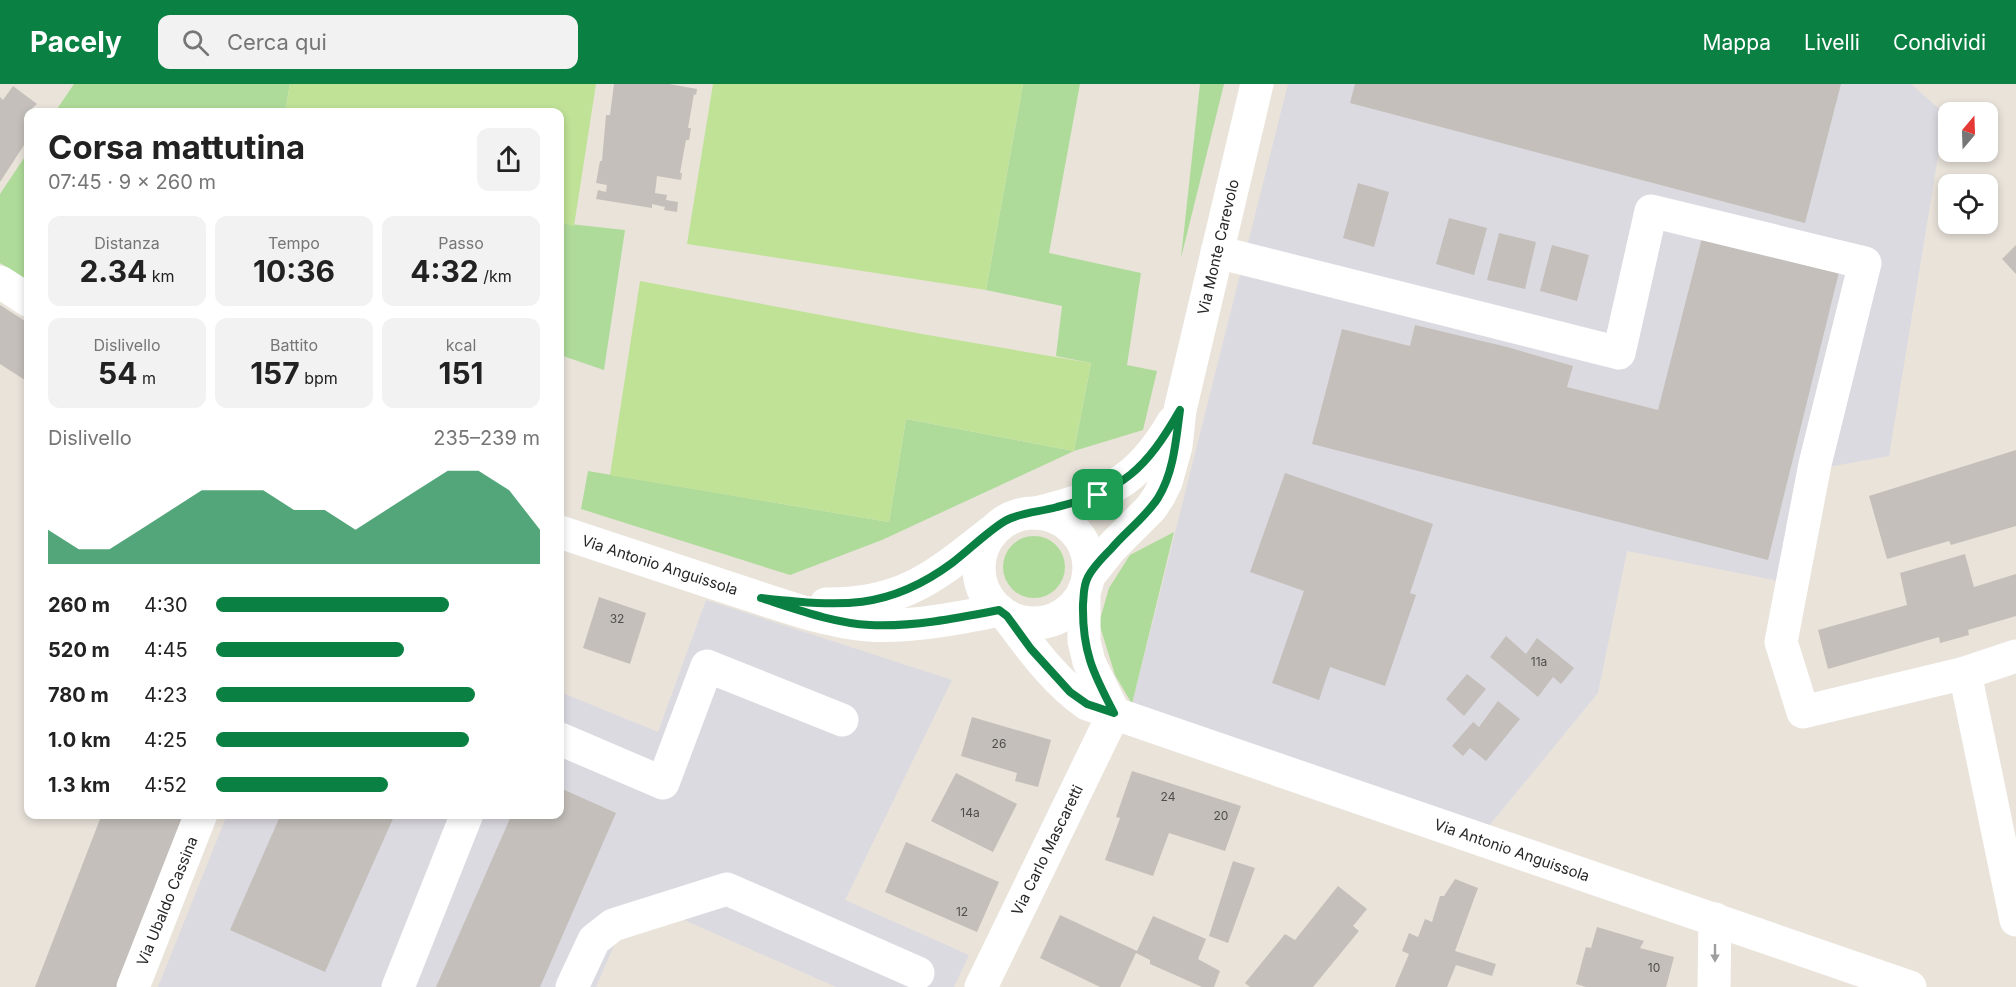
<!DOCTYPE html>
<html lang="it">
<meta charset="utf-8">
<style>
:root{--surface:#fff;--page:#f2f2f2;--text:#222;--muted:#767676;--accent:#0b8043}
body{margin:0;font-family:Inter,sans-serif;background:var(--page);color:var(--text);height:100vh;display:flex;flex-direction:column;font-size:22px;white-space:nowrap}
*{box-sizing:border-box;margin:0}
p{font-size:20px;color:var(--muted)}
.icon{flex:none;width:33px;height:33px;fill:none;stroke:currentColor;stroke-width:2;stroke-linecap:round;stroke-linejoin:round}
.map{position:relative;flex:1;overflow:hidden}
.drawer{position:absolute;left:24px;top:24px;width:540px;height:711px;display:flex;flex-direction:column;background:var(--surface);border-radius:12px;box-shadow:0 3px 9px #0003}
.drawer>*{flex:none}
.needle{width:39px;rotate:19deg}
.fabs{position:absolute;left:1938px;top:18px;display:grid;gap:12px}
.fabs a{display:grid;place-items:center;width:60px;height:60px;border-radius:12px;background:var(--surface);box-shadow:0 3px 9px #0003;font-size:30px}
.pin{position:absolute;display:grid;place-items:center;width:51px;height:51px;color:#fff;margin:-26px;border-radius:12px;box-shadow:0 3px 9px #0006}
.round{display:grid;place-items:center;flex:none;width:63px;height:63px;border-radius:12px;background:var(--page)}
.head{display:flex;align-items:center;justify-content:space-between;height:102px;padding:0 24px}
h1{font-size:33px;font-weight:700;line-height:45px}
.metrics{display:grid;grid-template-columns:repeat(3,1fr);gap:9px;height:102px;padding:6px 24px}
.metrics div{display:grid;align-content:center;border-radius:12px;background:var(--page);text-align:center}
.metrics b{font-size:30px;font-weight:700}
.metrics small{font-size:16px;font-weight:400}
.metrics p{font-size:16px}
.chart{height:168px;padding:12px 24px}
.chart p{display:flex;justify-content:space-between}
.chart svg{width:100%;height:108px;margin-top:6px;fill:var(--accent);opacity:.7}
ul{padding:0 24px;list-style:none;font-size:20px}
li{display:grid;grid-template-columns:96px 72px 1fr;align-items:center;height:45px}
li i{height:15px;border-radius:8px;background:var(--accent)}
header{display:flex;align-items:center;gap:36px;box-sizing:border-box;height:84px;padding:0 30px;background:var(--accent);color:#fff}
header strong{font-size:28px}
nav{display:flex;gap:33px;margin-inline-start:auto;font-size:21px}
.search{width:420px;height:54px;background:var(--page);display:flex;align-items:center;gap:15px;box-sizing:border-box;padding:0 21px;border-radius:12px;color:var(--muted);font-size:22px}
.map>svg:first-child{display:block}
</style>
<header>
<strong>Pacely</strong>
<div class="search"><svg class="icon" aria-label="search" viewBox="0 0 24 24"><circle cx="10" cy="10" r="6"/><path d="M15 15l6 6"/></svg>Cerca qui</div>
<nav><a>Mappa</a><a>Livelli</a><a>Condividi</a></nav>
</header>
<div class="map">
<svg width="2016" height="903" viewBox="0 0 2016 903">
<rect width="100%" height="100%" fill="#e9e3da"/>
<!-- industrial -->
<g fill="#dcdae1">
<path d="M1288,0H1911L1945,30L1889,372L1828,383L1804,502L1627,467L1598,609L1488,743L1132,620Z"/>
<path d="M706,516L952,596L845,816L969,871L954,903H836L675,832L619,850L596,903H158L227,731L560,730V608L658,648Z"/>
</g>
<!-- green -->
<g fill="#afdb9a">
<path d="M74,0H290L285,28H55Z"/>
<path d="M1023,0H1080L1049,169L1141,189L1127,281L1157,287L1143,346L1074,367L882,456L790,491L581,425L588,387L889,438L906,335L1074,367L1091,279L1056,272L1062,222L986,206Z"/>
<path d="M1200,0H1224L1181,174Z"/>
<path d="M28,68V197L0,179V110Z"/>
<path d="M560,139L625,146L604,286L560,271Z"/>
<path d="M1174,448L1132,620L1115,591L1099,539L1109,504L1130,471Z"/>
<circle cx="1034" cy="483" r="31"/>
</g>
<!-- pitch -->
<g fill="#c0e297">
<path d="M290,0H596L574,142L560,139V28H285Z"/>
<path d="M713,0H1023L986,206L687,160Z"/>
<path d="M640,197L922,250L1091,279L1074,367L906,335L889,438L610,391Z"/>
</g>
<!-- building -->
<g fill="#c4bfba">
<path d="M614,0H669L697,5L696,11L694,10L688,44H691L689,56H686L680,89H682L681,96L657,92L655,109L667,111L666,116L678,118L677,128L664,126L665,123L652,120V124L596,115L598,106L606,108L607,101L596,99L600,77H602L606,31H610Z"/>
<path d="M1355,0H1841L1805,139L1350,19Z"/>
<path d="M13,2L37,20L28,28L26,34L28,35V55L0,98V13L3,16Z"/>
<path d="M1358,99L1389,108L1374,163L1343,154Z"/>
<path d="M1449,134L1487,144L1474,191L1436,180Z"/>
<path d="M1704,146L1841,180L1768,476L1312,360L1342,245L1410,262L1415,241L1507,263L1573,282L1567,303L1658,326Z"/>
<path d="M1499,149L1536,158L1525,205L1487,196Z"/>
<path d="M1552,161L1589,171L1577,217L1540,207Z"/>
<path d="M2016,161V190L2002,175Z"/>
<path d="M0,221L28,239V298L0,280Z"/>
<path d="M2016,366V442L1951,461L1949,457L1887,475L1869,412Z"/>
<path d="M1285,389L1433,440L1410,509L1416,511L1385,602L1330,583L1319,616L1272,599L1304,507L1250,488Z"/>
<path d="M1965,470L1974,503L2016,490V532L1968,546L1969,551L1940,559L1939,553L1828,585L1818,546L1907,521L1900,489Z"/>
<path d="M599,513L646,529L630,580L583,564Z"/>
<path d="M1506,552L1526,570L1537,554L1574,584L1561,600L1553,593L1538,613L1490,573Z"/>
<path d="M1467,590L1486,605L1464,632L1446,615Z"/>
<path d="M1498,617L1520,635L1486,677L1470,664L1463,672L1452,662L1473,638L1479,643Z"/>
<path d="M972,633L1051,656L1038,703L1015,697L1017,689L961,672Z"/>
<path d="M1132,687L1241,722L1225,767L1169,749L1153,792L1105,776L1120,734L1116,733Z"/>
<path d="M956,689L1017,720L993,768L931,737Z"/>
<path d="M560,704L616,729L540,903H436L512,730H560Z"/>
<path d="M102,730H190L124,903H35Z"/>
<path d="M281,730H395L325,888L230,846Z"/>
<path d="M906,758L999,798L977,848L885,808Z"/>
<path d="M1233,777L1255,784L1228,859L1209,852Z"/>
<path d="M1455,795L1478,804L1455,867L1496,880L1492,892L1456,881L1447,903H1395L1409,870L1402,867L1409,849L1418,853L1425,835L1432,838L1440,812H1444Z"/>
<path d="M1338,802L1367,825L1353,842L1359,847L1313,903H1250L1245,899L1285,850L1295,856Z"/>
<path d="M1060,831L1137,867L1153,832L1206,855L1198,875L1220,887L1214,903H1202L1150,880V876L1136,869L1120,903H1100L1040,874Z"/>
<path d="M1597,843L1644,857L1640,864L1674,873L1666,903H1586L1576,900L1586,863L1591,864Z"/>
</g>
<g fill="none" stroke-linecap="round" stroke-linejoin="round">
<!-- minor -->
<g stroke="#fff" stroke-width="33">
<path d="M1217,168L1619,269L1651,127L1865,179L1815,380L1781,558L1803,628L1965,589"/>
<path d="M0,198L28,216"/>
<path d="M1036,429C1103,412 1137,401 1173,338"/>
<circle cx="1034" cy="484" r="55"/>
<path d="M560,448C617,467 675,486 732,505C776,519 822,537 868,541C909,544 960,534 999,526"/>
<path d="M1088,493L1112,463L1151,424L1159,412L1166,398L1176,362L1180,326L1257,0"/>
<path d="M1084,506V557L1089,578L1114,629"/>
<path d="M826,520C902,521 934,493 990,449"/>
<path d="M1007,532C1031,564 1054,597 1087,620L1910,903"/>
<path d="M2016,572L1965,589L2016,836"/>
<path d="M560,655L663,699L707,582L842,636"/>
<path d="M133,903L201,730"/>
<path d="M398,903L467,730"/>
<path d="M572,903L594,856L613,841L727,805L918,889"/>
<path d="M981,903L1114,629"/>
<path d="M1714,903L1715,835"/>
</g>
</g>
<!-- one-way arrows -->
<defs><path id="oneway-solid" d="M-6-.8H1V-3.2L6.5 0L1 3.2V.8H-6Z" transform="scale(1.5)"/></defs>
<use fill="#9e9e9e" href="#oneway-solid" transform="translate(1715 869) rotate(90)"/>
<g fill="none" stroke-linecap="round" stroke-linejoin="round">
<defs>
<path id="route" d="M1180,326C1176,355 1174,388 1158,414C1145,434 1126,447 1111,465C1103,473 1093,483 1088,493C1083,502 1084,511 1083,520C1082,567 1093,589 1114,629L1087,620L1070,608L1031,565L1007,532L999,526C958,534 913,543 870,541C833,539 796,525 761,514C838,522 886,528 952,479C968,467 988,447 1005,437C1021,428 1040,428 1057,423C1124,406 1146,385 1180,326Z"/>
</defs>
<!-- route casing -->
<use href="#route" stroke="#fff" stroke-width="12"/>
<!-- route -->
<use href="#route" stroke="#0b8043" stroke-width="8"/>
</g>
<g text-anchor="middle" dominant-baseline="central" stroke-width="4.5" stroke-linejoin="round" paint-order="stroke">
<!-- number labels -->
<g font-size="12" fill="#4e4d4c">
<text x="617" y="534">32</text>
<text x="1539" y="577">11a</text>
<text x="999" y="659">26</text>
<text x="1168" y="712">24</text>
<text x="970" y="728">14a</text>
<text x="1221" y="731">20</text>
<text x="962" y="827">12</text>
<text x="1654" y="883">10</text>
</g>
<!-- street labels -->
<g font-size="15" fill="#272727" stroke="#fff">
<text transform="translate(1218 163) rotate(-77)">Via Monte Carevolo</text>
<text transform="translate(660 481) rotate(18)">Via Antonio Anguissola</text>
<text transform="translate(1047 766) rotate(-64)">Via Carlo Mascaretti</text>
<text transform="translate(1512 766) rotate(19)">Via Antonio Anguissola</text>
<text transform="translate(167 817) rotate(-68)">Via Ubaldo Cassina</text>
</g>
</g>
</svg>
<div class="fabs">
<a><svg class="needle" viewBox="-14 -14 28 28"><path d="M0-13l5 13h-10z" fill="#e53935"/><path d="M0 13l5-13h-10z" fill="#767676"/></svg></a>
<a><svg class="icon" aria-label="locate" viewBox="0 0 24 24"><circle cx="12" cy="12" r="6"/><path d="M12 2v4M12 18v4M2 12h4M18 12h4"/></svg></a>
</div>
<div class="pin" style="left:1098px;top:411px;background:#1e9e55"><svg class="icon" aria-label="arrive" viewBox="0 0 24 24"><path d="M6 21V4h12l-3 4 3 4H6"/></svg></div>
<section class="drawer">
<div class="head"><div><h1>Corsa mattutina</h1><p>07:45 · 9 × 260 m</p></div><a class="round"><svg class="icon" aria-label="share" viewBox="0 0 24 24"><path d="M12 15V3M7 8l5-5 5 5M5 13v7h14v-7"/></svg></a></div>
<div class="metrics">
<div><p>Distanza</p><b>2.34<small> km</small></b></div>
<div><p>Tempo</p><b>10:36</b></div>
<div><p>Passo</p><b>4:32<small> /km</small></b></div>
</div>
<div class="metrics">
<div><p>Dislivello</p><b>54<small> m</small></b></div>
<div><p>Battito</p><b>157<small> bpm</small></b></div>
<div><p>kcal</p><b>151</b></div>
</div>
<div class="chart"><p><span>Dislivello</span>235–239 m</p>
<svg viewBox="0 0 160 44" preserveAspectRatio="none"><path d="M0 44V30L10 38L20 38L30 30L40 22L50 14L60 14L70 14L80 22L90 22L100 30L110 22L120 14L130 6L140 6L150 14L160 30V44z"/></svg>
</div>
<ul>
<li><b>260 m</b>4:30<i style="width:72%"></i></li>
<li><b>520 m</b>4:45<i style="width:58%"></i></li>
<li><b>780 m</b>4:23<i style="width:80%"></i></li>
<li><b>1.0 km</b>4:25<i style="width:78%"></i></li>
<li><b>1.3 km</b>4:52<i style="width:53%"></i></li>
</ul>
</section>
</div>
